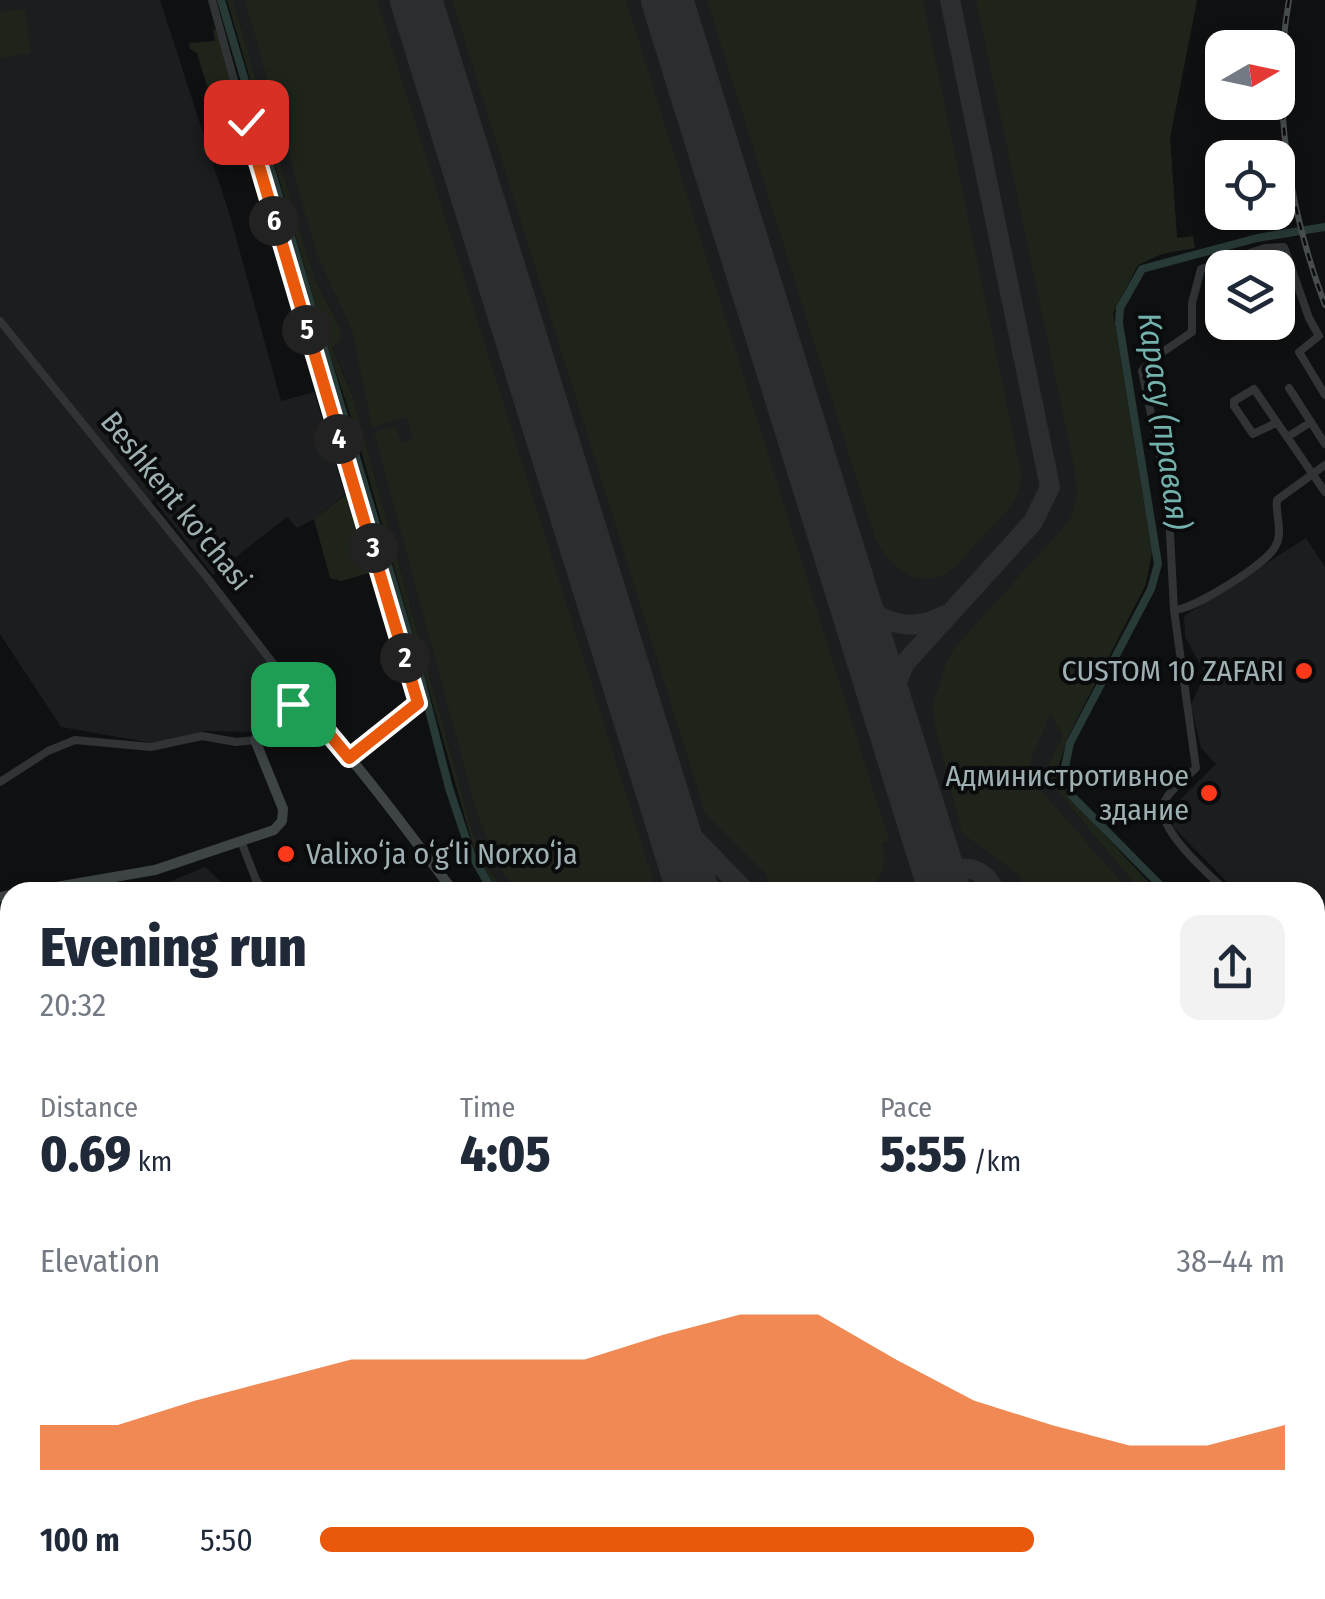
<!DOCTYPE html>
<meta charset="utf-8">
<style>
:root{--surface:#fff;--page:#f2f2f3;--text:#1f2937;--muted:#747a83;--accent:#ea580c}
body{margin:0;font-family:"Fira Sans Condensed",sans-serif;background:var(--page);color:var(--text);height:100vh;display:flex;flex-direction:column;font-size:38px;white-space:nowrap}
*{box-sizing:border-box;margin:0}
p{font-size:32px;color:var(--muted)}
.icon{flex:none;width:55px;height:55px;fill:none;stroke:currentColor;stroke-width:2;stroke-linecap:round;stroke-linejoin:round}
.map{position:relative;flex:1;overflow:hidden}
.panel{position:absolute;left:0px;top:882px;width:1325px;height:718px;display:flex;flex-direction:column;background:var(--surface);border-radius:30px 30px 0 0;box-shadow:0 5px 15px #0003}
.panel>*{flex:none}
.needle{width:65px;rotate:81deg}
.buttons{position:absolute;left:1205px;top:30px;display:grid;gap:20px}
.buttons a{display:grid;place-items:center;width:90px;height:90px;border-radius:20px;background:var(--surface);box-shadow:0 5px 15px #0003;font-size:50px}
.pin{position:absolute;display:grid;place-items:center;width:85px;height:85px;color:#fff;margin:-42px;border-radius:20px;box-shadow:0 5px 15px #0006}
.km{position:absolute;width:50px;height:50px;margin:-25px;border-radius:50%;background:#222;color:#fff;font-size:28px;line-height:50px;text-align:center}
.round{display:grid;place-items:center;flex:none;width:105px;height:105px;border-radius:20px;background:var(--page)}
.overview{display:flex;align-items:center;justify-content:space-between;height:170px;padding:0 40px}
h1{font-size:55px;font-weight:800;line-height:75px}
.metrics{display:grid;grid-template-columns:repeat(3,1fr);gap:15px;height:170px;padding:10px 40px}
.metrics div{display:grid;align-content:center}
.metrics b{font-size:50px;font-weight:800}
.metrics small{font-size:28px;font-weight:400}
.metrics p{font-size:28px}
.chart{height:280px;padding:20px 40px}
.chart p{display:flex;justify-content:space-between}
.chart svg{width:100%;height:180px;margin-top:10px;fill:var(--accent);opacity:.7}
ul{padding:0 40px;list-style:none;font-size:32px}
li{display:grid;grid-template-columns:160px 120px 1fr;align-items:center;height:75px}
li i{height:25px;border-radius:12px;background:var(--accent)}
.map>svg:first-child{display:block}
</style>
<div class="map">
<svg width="1325" height="1599" viewBox="0 0 1325 1599">
<rect width="100%" height="100%" fill="#0f1011"/>
<!-- built -->
<g fill="#1b1d1e">
<path d="M0,0H160L230,216L281,401L314,392L345,494L316,518L297,528L287,517L213,575L156,503L168,489L150,502L299,690L251,732L204,731L158,744L61,727L0,634Z"/>
<path d="M233,0H1197L1170,138L1177,238L1136,248L1099,307L1132,597L1044,775L1141,892H505L488,867L472,830L353,397L332,346L340,328L317,283L305,248Z"/>
<path d="M1306,538L1325,567V983L1315,973V892H1237L1173,827L1172,808L1216,764L1201,748L1191,705L1205,673L1185,637L1184,616Z"/>
<path d="M205,867L232,892H165L164,884Z"/>
<path d="M10,938V1187L0,1189V940Z"/>
<path d="M10,1298V1464L0,1466V1300Z"/>
<path d="M582,1590H892L881,1599H589Z"/>
</g>
<!-- green -->
<g fill="#1f241b">
<path d="M227,0H233L305,248L317,283L340,328V341L332,347L353,397L472,830L488,867L505,892H499L483,870L473,846L355,429L329,351Z"/>
<path d="M245,0H377L657,892H518L500,869L477,814L374,432L395,426L402,443L412,440L407,417L372,427L352,330L317,255Z"/>
<path d="M452,0H626L889,840L882,843C888,863 883,878 867,892H772L766,874L705,813Z"/>
<path d="M707,0H923L1021,472C1022,501 1001,517 982,537C971,548 958,568 943,575C913,589 887,562 875,538Z"/>
<path d="M976,0H1197L1170,138L1177,238L1193,236L1195,248L1162,254L1138,265L1113,313L1152,552L1146,584L1068,737L1057,771L1067,795L1158,892H1141L1044,775L1063,735L1050,713C1046,734 1026,755 1030,778L1130,892H1024L1019,875L962,833L934,721L933,704L947,660L955,647L1070,520L1077,494L1074,466Z"/>
<path d="M25,9L31,53L0,58V12Z"/>
<path d="M213,29L218,31L246,139L225,146L215,113L222,109L210,96L197,53L190,49L189,43L215,41Z"/>
<path d="M352,490L376,571L341,581L330,578L314,519Z"/>
<path d="M1315,1085L1325,1095V1330L1315,1337Z"/>
</g>
<g fill="none" stroke-linecap="round" stroke-linejoin="round">
<!-- canal -->
<g stroke="#283a38" stroke-width="8">
<path d="M221,0L417,663L449,788L471,854L493,892"/>
<path d="M1167,892L1072,796L1064,772L1070,743L1151,589L1158,564L1119,323L1120,308L1142,269L1257,238L1325,227"/>
<path d="M1315,1049L1325,1059"/>
<path d="M1315,1365L1325,1358"/>
</g>
<!-- taxiway -->
<g stroke="#2b2e30" stroke-width="20">
<path d="M848,581C866,619 906,637 945,615"/>
<path d="M895,733L892,693L905,663L1033,522L1050,487L950,0"/>
<path d="M665,801L676,820L746,892"/>
<path d="M925,886C948,864 982,859 995,892"/>
<path d="M924,887L931,864L926,834"/>
</g>
<!-- runway -->
<g stroke="#2b2e30" stroke-width="52">
<path d="M416,0L693,892"/>
<path d="M667,0L945,892"/>
</g>
<!-- street -->
<g stroke="#303436" stroke-width="8">
<path d="M212,0L258,168L418,703L349,758"/>
<path d="M0,321L209,580L311,713"/>
<path d="M1289,388L1325,444"/>
<path d="M1276,423L1253,434L1234,406V401L1254,389L1325,492"/>
<path d="M1289,436L1311,422"/>
<path d="M1174,610L1168,495L1142,371L1151,360L1192,332V303L1201,269L1265,248L1284,247L1309,318L1319,336L1299,352L1325,395"/>
<path d="M0,782L48,751L75,740L151,747L202,736L236,742L255,740"/>
<path d="M241,841L256,880L265,892"/>
<path d="M1227,892C1210,875 1154,828 1164,803C1169,790 1186,778 1196,768L1174,610C1193,610 1266,564 1275,547C1284,532 1275,516 1277,500L1325,465"/>
<path d="M1315,986L1325,997"/>
<path d="M1315,1497L1325,1509"/>
<path d="M231,1590L240,1599"/>
<path d="M402,1590L411,1599"/>
<path d="M1174,1590L1180,1599"/>
<path d="M1295,1590L1302,1599"/>
<path d="M900,1599L911,1590"/>
<path d="M1155,1599L1166,1590"/>
</g>
<!-- secondary -->
<g stroke="#3e4446" stroke-width="10">
<path d="M27,892L155,870L274,830L282,821L283,809L255,740L286,710L296,707C323,712 430,862 454,892"/>
<path d="M0,897L10,895"/>
<path d="M1315,1413L1325,1405"/>
<path d="M0,1551L10,1549"/>
<path d="M565,1590L572,1599"/>
<path d="M1002,1590L1009,1599"/>
<path d="M1077,1599L1088,1590"/>
</g>
<defs>
<g id="rail">
<path d="M1289,0C1271,102 1289,209 1325,305"/>
<path d="M1315,921L1325,913"/>
</g>
</defs>
<!-- rail casing -->
<use href="#rail" stroke="#474d4f" stroke-width="6"/>
<!-- rail -->
<use href="#rail" stroke="#0a0b0c" stroke-width="2.5" stroke-dasharray="8" stroke-linecap="butt"/>
</g>
<g fill="none" stroke-linecap="round" stroke-linejoin="round">
<defs>
<path id="route" d="M246,122L418,703L349,758L296,694L293,704"/>
</defs>
<!-- route casing -->
<use href="#route" stroke="#fff" stroke-width="20"/>
<!-- route -->
<use href="#route" stroke="#ea580c" stroke-width="12"/>
</g>
<!-- markers -->
<g fill="#fe381a" stroke="#0a0b0c" stroke-width="4">
<circle cx="1304" cy="671" r="10"/>
<circle cx="1209" cy="793" r="10"/>
<circle cx="286" cy="854" r="10"/>
</g>
<g text-anchor="middle" dominant-baseline="central" stroke-width="8" stroke-linejoin="round" paint-order="stroke">
<!-- street labels -->
<g font-size="30" fill="#9fb0b3" stroke="#0a0b0c">
<text transform="translate(176 501) rotate(51)">Beshkent ko'chasi</text>
</g>
<!-- poi labels -->
<g font-size="30" fill="#9fb0b3" stroke="#0a0b0c" text-anchor="end">
<text x="1284" y="671">CUSTOM 10 ZAFARI</text>
<text x="1189" y="776">Администротивное<tspan x="1189" dy="34">здание</tspan></text>
<text x="306" y="854" text-anchor="start">Valixoʻja oʻgʻli Norxoʻja</text>
</g>
<!-- water labels -->
<g font-size="32" font-style="italic" fill="#73b1ad" stroke="#0a0b0c">
<text transform="translate(1164 421) rotate(82)">Карасу (правая)</text>
</g>
</g>
</svg>
<div class="buttons">
<a><svg class="needle" viewBox="-14 -14 28 28"><path d="M0-13l5 13h-10z" fill="#e53935"/><path d="M0 13l5-13h-10z" fill="#747a83"/></svg></a>
<a><svg class="icon" aria-label="locate" viewBox="0 0 24 24"><circle cx="12" cy="12" r="6"/><path d="M12 2v4M12 18v4M2 12h4M18 12h4"/></svg></a>
<a><svg class="icon" aria-label="layers" viewBox="0 0 24 24"><path d="M12 4l9 5-9 5-9-5zM3 14l9 5 9-5"/></svg></a>
</div>
<div class="pin" style="left:293px;top:704px;background:#1e9e55"><svg class="icon" aria-label="arrive" viewBox="0 0 24 24"><path d="M6 21V4h12l-3 4 3 4H6"/></svg></div>
<div class="pin" style="left:246px;top:122px;background:#d93025"><svg class="icon" aria-label="check" viewBox="0 0 24 24"><path d="M5 12l5 5 9-10"/></svg></div>
<b class="km" style="left:405px;top:658px">2</b>
<b class="km" style="left:373px;top:548px">3</b>
<b class="km" style="left:339px;top:439px">4</b>
<b class="km" style="left:307px;top:330px">5</b>
<b class="km" style="left:274px;top:221px">6</b>
<section class="panel">
<div class="overview"><div><h1>Evening run</h1><p>20:32</p></div><a class="round"><svg class="icon" aria-label="share" viewBox="0 0 24 24"><path d="M12 15V3M7 8l5-5 5 5M5 13v7h14v-7"/></svg></a></div>
<div class="metrics">
<div><p>Distance</p><b>0.69<small> km</small></b></div>
<div><p>Time</p><b>4:05</b></div>
<div><p>Pace</p><b>5:55<small> /km</small></b></div>
</div>
<div class="chart"><p><span>Elevation</span>38–44 m</p>
<svg viewBox="0 0 160 44" preserveAspectRatio="none"><path d="M0 44V33L10 33L20 27L30 22L40 17L50 17L60 17L70 17L80 11L90 6L100 6L110 17L120 27L130 33L140 38L150 38L160 33V44z"/></svg>
</div>
<ul>
<li><b>100 m</b>5:50<i style="width:74%"></i></li>
</ul>
</section>
</div>
